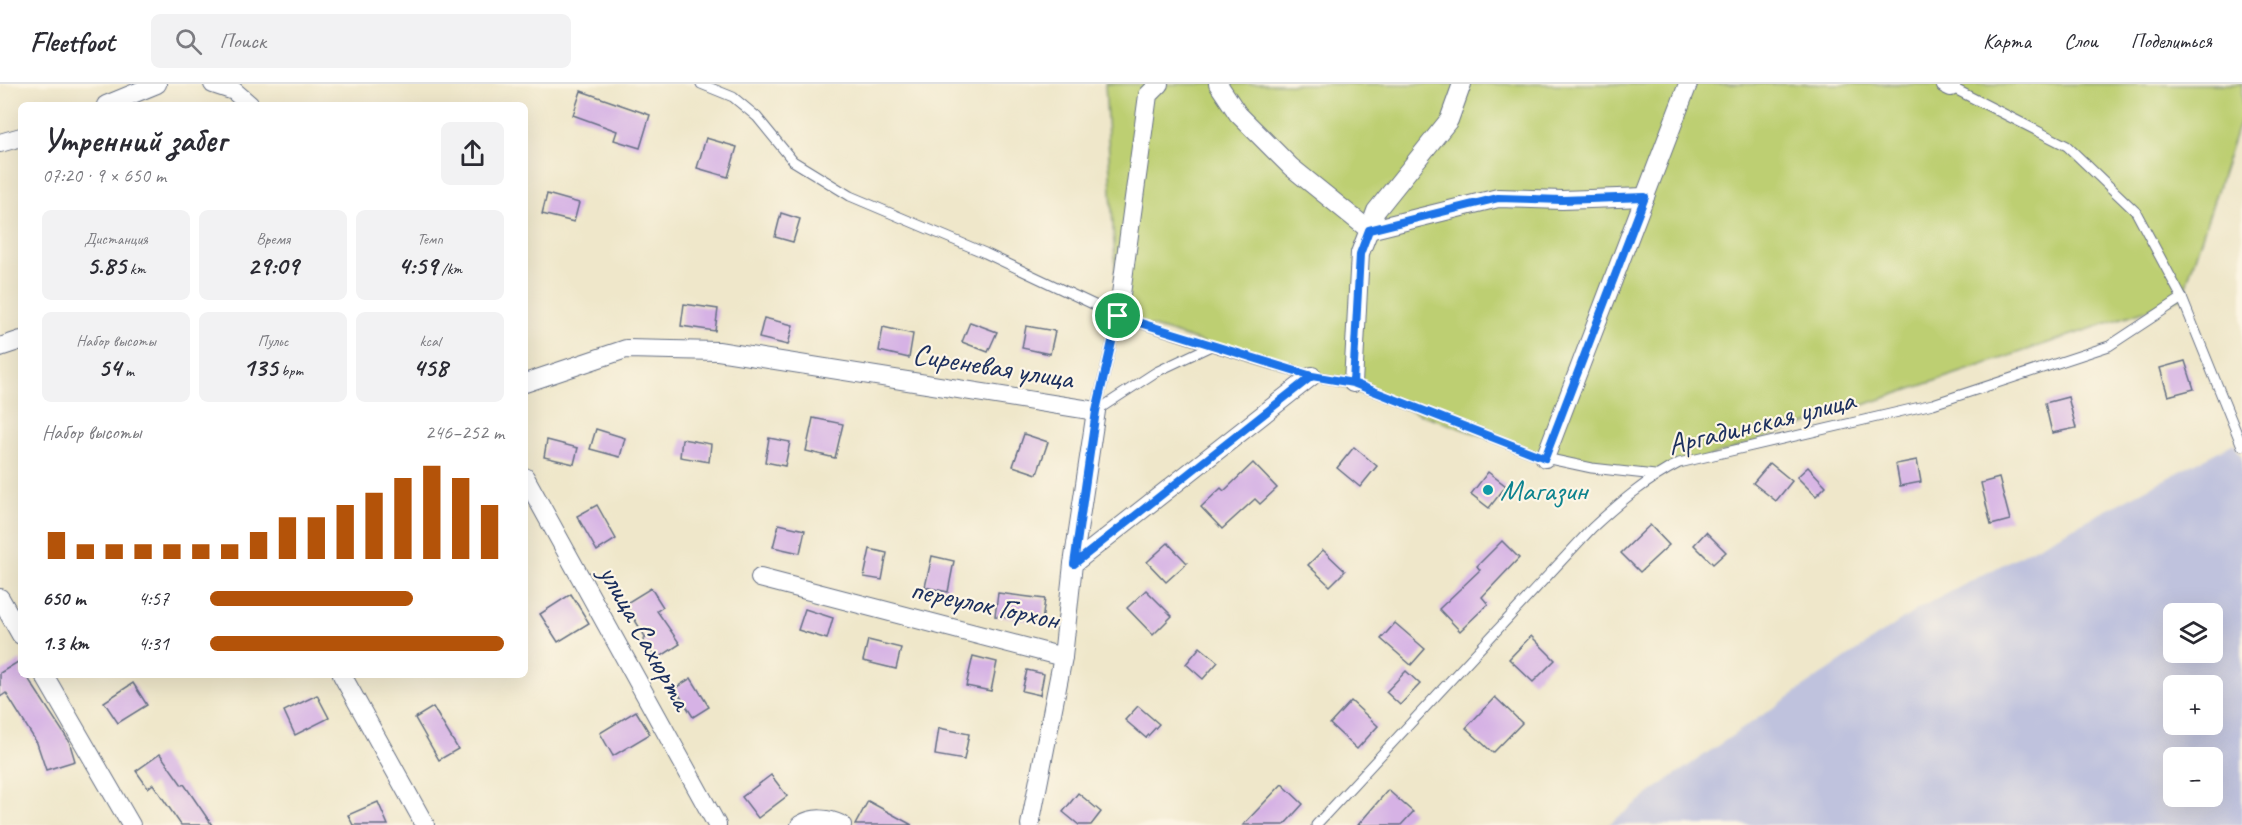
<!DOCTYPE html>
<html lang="ru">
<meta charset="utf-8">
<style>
:root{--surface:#fff;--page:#f2f2f3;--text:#2b2b33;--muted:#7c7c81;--line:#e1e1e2;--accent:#b45309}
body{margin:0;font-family:Caveat,sans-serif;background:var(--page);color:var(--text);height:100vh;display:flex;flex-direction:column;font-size:22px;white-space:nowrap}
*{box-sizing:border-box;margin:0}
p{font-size:20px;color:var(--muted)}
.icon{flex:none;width:33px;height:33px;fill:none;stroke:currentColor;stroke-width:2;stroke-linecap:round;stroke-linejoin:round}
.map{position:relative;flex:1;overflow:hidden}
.drawer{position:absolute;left:18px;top:18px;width:510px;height:576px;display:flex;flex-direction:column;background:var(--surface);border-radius:9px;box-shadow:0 6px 24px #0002}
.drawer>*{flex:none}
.controls{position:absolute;left:2163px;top:519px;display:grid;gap:12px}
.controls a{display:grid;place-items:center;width:60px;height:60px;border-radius:9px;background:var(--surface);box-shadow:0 6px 24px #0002;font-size:30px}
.pin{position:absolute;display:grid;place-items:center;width:51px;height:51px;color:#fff;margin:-26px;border:3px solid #fff;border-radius:50%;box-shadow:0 2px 6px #0007}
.round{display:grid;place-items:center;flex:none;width:63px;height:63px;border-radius:9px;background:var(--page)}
.headline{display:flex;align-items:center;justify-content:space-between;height:102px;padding:0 24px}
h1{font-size:33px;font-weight:700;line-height:45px}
.figures{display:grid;grid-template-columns:repeat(3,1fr);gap:9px;height:102px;padding:6px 24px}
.figures div{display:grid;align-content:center;border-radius:9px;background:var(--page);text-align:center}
.figures b{font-size:26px;font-weight:700}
.figures small{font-size:16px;font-weight:400}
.figures p{font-size:16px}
.chart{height:168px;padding:12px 24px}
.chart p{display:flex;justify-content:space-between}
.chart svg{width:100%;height:108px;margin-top:6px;stroke:var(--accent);stroke-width:6}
ul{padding:0 24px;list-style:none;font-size:20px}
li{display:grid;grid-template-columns:96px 72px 1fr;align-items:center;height:45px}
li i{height:15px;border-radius:8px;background:var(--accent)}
header{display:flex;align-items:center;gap:36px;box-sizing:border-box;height:84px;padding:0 30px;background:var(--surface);border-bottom:2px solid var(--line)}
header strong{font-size:28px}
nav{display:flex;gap:33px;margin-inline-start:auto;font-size:21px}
.search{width:420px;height:54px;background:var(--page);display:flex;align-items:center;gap:15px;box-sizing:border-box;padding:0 21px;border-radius:9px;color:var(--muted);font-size:22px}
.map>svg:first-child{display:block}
</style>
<header>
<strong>Fleetfoot</strong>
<div class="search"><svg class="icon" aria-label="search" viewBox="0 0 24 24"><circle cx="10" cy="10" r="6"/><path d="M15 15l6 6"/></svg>Поиск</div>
<nav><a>Карта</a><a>Слои</a><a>Поделиться</a></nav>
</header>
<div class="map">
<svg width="2242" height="741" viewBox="0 0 2242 741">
<rect width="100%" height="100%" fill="#fcf5e5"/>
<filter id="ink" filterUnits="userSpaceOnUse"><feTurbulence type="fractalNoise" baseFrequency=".0167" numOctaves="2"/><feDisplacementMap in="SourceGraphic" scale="12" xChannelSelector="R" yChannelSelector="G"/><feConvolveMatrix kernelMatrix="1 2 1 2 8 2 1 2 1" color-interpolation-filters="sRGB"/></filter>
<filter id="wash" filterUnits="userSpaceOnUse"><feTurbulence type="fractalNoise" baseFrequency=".008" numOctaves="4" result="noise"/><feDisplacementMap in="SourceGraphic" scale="24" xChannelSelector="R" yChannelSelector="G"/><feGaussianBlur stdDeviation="1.35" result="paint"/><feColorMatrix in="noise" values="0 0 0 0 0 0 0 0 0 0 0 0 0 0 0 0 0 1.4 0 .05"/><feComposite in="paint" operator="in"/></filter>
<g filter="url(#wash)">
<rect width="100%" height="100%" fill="#efe7ca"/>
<!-- industrial -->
<path fill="#bfc2dd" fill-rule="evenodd" d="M2234,359L2242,374V741H1608L1669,695L1918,525ZM2174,530H2212V568H2174ZM2174,602H2212V640H2174ZM2174,674H2212V712H2174Z"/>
<!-- green -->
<path fill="#bdcf72" stroke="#6c7f68" stroke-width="1.5" d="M1105,0H2242V30L2182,214L1655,391L1545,374L1312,292L1118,232Z"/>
<g id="blocks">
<!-- building -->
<g fill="#d6b2e5">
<path d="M581,7L650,31L640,64L614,56L617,47L573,31Z"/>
<path d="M706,54L737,63L728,93L697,84Z"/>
<path d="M547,110L579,119L574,138L542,130Z"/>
<path d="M781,129L800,135L793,158L775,153Z"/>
<path d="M684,220L718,225L715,247L681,242Z"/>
<path d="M764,234L793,241L788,261L759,254Z"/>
<path d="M970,238L997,248L988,268L962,258Z"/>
<path d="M1026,242L1055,247L1050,270L1022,264Z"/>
<path d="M883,243L913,250L909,274L879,267Z"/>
<path d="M2185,277L2194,305L2168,312L2160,284Z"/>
<path d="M2068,313L2076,344L2052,349L2045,319Z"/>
<path d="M813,334L843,340L835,374L806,367Z"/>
<path d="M596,345L625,354L620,373L590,365Z"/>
<path d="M1024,350L1048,358L1037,390L1013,382Z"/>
<path d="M769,354L790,358L785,382L765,378Z"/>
<path d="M682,355L711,360L709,378L680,373Z"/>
<path d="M547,356L578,364L574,380L544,373Z"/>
<path d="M1354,363L1377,382L1360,403L1337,384Z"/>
<path d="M1917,376L1921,398L1900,402L1896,380Z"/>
<path d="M1253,379L1277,404L1260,420L1255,415L1222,445L1201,423L1221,404L1224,407Z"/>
<path d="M1770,379L1792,397L1776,417L1753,399Z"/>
<path d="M1808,383L1826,402L1816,412L1797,393Z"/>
<path d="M1488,388L1506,402L1489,424L1471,410Z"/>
<path d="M1999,394L2010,436L1991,441L1981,399Z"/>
<path d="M597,421L616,455L597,467L577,432Z"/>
<path d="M779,440L805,446L800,469L773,463Z"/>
<path d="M1650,441L1669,461L1640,488L1621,469Z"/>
<path d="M1706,448L1726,468L1713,480L1694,461Z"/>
<path d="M1502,457L1519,474L1482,513L1488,520L1460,547L1439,525L1480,486L1477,482Z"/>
<path d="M1168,459L1187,479L1166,498L1147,478Z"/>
<path d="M870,465L887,469L882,496L864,493Z"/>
<path d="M1323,466L1345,487L1330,502L1308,481Z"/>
<path d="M932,472L954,477L948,508L925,503Z"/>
<path d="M651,504L663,523L657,527L680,560L657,575L643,556L646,554L625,520Z"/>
<path d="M1146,506L1172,532L1153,551L1127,524Z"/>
<path d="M998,509L1045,515L1042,538L995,532Z"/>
<path d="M571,510L589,539L558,558L540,530Z"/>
<path d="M805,525L833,534L827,555L798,546Z"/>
<path d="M1395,539L1425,565L1411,581L1381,555Z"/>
<path d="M1531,552L1555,576L1533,598L1509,575Z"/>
<path d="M868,556L901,564L896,585L863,577Z"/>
<path d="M1200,563L1218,578L1203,595L1186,580Z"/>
<path d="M973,572L997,578L991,607L966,602Z"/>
<path d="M21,576V591H26L69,657L75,677L46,686L37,659L6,609L0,613V589Z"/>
<path d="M1027,586L1044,590L1040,611L1022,607Z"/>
<path d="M1406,587L1420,600L1400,621L1386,608Z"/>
<path d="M691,594L709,623L693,633L675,604Z"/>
<path d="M133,599L147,621L118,639L104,618Z"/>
<path d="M317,611L329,634L295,651L284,627Z"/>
<path d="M1495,613L1522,639L1493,669L1466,644Z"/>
<path d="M1351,617L1378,642L1357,665L1330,640Z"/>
<path d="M1138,622L1159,640L1146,654L1125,636Z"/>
<path d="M433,623L458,665L439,676L415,634Z"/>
<path d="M636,627L650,650L613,672L600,649Z"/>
<path d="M939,644L969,650L964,676L935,671Z"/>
<path d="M160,670L182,701L184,700L212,741H181L153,700L148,704L136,687Z"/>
<path d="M771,691L787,712L758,734L742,713Z"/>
<path d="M1282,700L1303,720L1284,741H1243Z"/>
<path d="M1388,706L1413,728L1401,741H1358Z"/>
<path d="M1078,709L1101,728L1091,741H1079L1063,728Z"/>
<path d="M868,717L912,741H855Z"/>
<path d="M378,718L388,741H353L348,731Z"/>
</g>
</g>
</g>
<g filter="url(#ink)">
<use href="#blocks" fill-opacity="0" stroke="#656f84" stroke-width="1.5"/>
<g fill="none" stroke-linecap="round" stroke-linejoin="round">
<defs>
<g id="lane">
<path d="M701,0L733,13L757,33L793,77L850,112L985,169L1118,232L1096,327"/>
<path d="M1951,3L2067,62L2136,128L2182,214L2242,362"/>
<path d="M1118,232L1211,262"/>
<path d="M1096,327L1156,288L1211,262L1312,292L1353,299L1545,374L1592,384L1655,391"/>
<path d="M1316,741L1592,444C1619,419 1646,396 1679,379L1933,320L2109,262L2182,214"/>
</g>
<g id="street">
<path d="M213,0L234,7L250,21"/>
<path d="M1218,0L1238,30L1291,83L1369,146L1498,114L1562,116L1645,113"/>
<path d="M1945,0L1951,3"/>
<path d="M106,21L157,0"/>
<path d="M0,59L21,53"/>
<path d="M1118,232L1148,11L1159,0"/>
<path d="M0,263L21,256"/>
<path d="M525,299L626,265L718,267L1096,327L1073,480"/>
<path d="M1353,299L1360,169L1369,146L1376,127L1449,36L1462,0"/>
<path d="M1545,374L1688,0"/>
<path d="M525,393L717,741"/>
<path d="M760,494L1063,573L1073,480L1312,292"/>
<path d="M0,514L21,551"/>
<path d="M44,591L131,741"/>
<path d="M342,591L425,741"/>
<path d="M800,741C813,733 828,734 842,741"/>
<path d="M1030,741L1063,573"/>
</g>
</defs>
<!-- lane casing -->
<use href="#lane" stroke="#656f84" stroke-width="11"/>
<!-- street casing -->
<use href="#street" stroke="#656f84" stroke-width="20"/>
<!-- lane -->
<use href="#lane" stroke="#fff" stroke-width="9"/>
<!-- street -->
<use href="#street" stroke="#fff" stroke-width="18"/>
</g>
</g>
<g fill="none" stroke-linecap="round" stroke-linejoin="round" filter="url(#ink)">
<defs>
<path id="route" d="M1118,232L1096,327L1074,480L1312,292L1353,299L1545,374L1645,113L1562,116L1498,114L1369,146L1360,170L1353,299L1312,292L1118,232"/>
</defs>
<!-- route casing -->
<use href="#route" stroke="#fff" stroke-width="12"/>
<!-- route -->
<use href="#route" stroke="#1a73e8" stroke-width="8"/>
</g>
<!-- markers -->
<circle fill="#0f9aa8" stroke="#fcf5e5" stroke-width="2" cx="1488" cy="406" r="6"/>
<g text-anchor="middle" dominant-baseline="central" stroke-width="4.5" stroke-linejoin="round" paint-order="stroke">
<!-- street labels -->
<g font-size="30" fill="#1b2f5e" stroke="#fcf5e5">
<text transform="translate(993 282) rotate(9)">Сиреневая улица</text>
<text transform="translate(1761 338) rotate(-14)">Аргадинская улица</text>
<text transform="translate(985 520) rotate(12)">переулок Горхон</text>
<text transform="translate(646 553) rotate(61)">улица Сахюрта</text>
</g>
<!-- culture labels -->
<g font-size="30" fill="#0d838f" stroke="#fcf5e5" text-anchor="start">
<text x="1500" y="406">Магазин</text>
</g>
</g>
</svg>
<div class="controls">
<a><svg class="icon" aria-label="layers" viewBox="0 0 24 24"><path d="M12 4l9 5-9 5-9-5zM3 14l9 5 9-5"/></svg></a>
<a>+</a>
<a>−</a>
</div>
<div class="pin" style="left:1118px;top:232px;background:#1e9e55"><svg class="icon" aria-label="arrive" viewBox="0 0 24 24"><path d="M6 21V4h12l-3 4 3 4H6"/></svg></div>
<section class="drawer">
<div class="headline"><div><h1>Утренний забег</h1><p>07:20 · 9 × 650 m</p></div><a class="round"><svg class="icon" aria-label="share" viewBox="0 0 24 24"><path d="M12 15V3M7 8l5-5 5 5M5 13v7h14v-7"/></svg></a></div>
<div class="figures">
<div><p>Дистанция</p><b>5.85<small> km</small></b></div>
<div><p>Время</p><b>29:09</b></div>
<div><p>Темп</p><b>4:59<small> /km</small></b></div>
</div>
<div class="figures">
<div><p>Набор высоты</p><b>54<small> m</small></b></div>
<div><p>Пульс</p><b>135<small> bpm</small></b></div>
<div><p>kcal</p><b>458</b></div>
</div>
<div class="chart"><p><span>Набор высоты</span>246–252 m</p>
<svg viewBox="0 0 160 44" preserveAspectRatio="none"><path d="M5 44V33M15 44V38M25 44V38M35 44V38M45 44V38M55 44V38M65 44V38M75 44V33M85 44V27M95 44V27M105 44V22M115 44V17M125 44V11M135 44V6M145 44V11M155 44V22"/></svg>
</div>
<ul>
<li><b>650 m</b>4:57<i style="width:69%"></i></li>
<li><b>1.3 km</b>4:31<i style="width:100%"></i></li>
</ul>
</section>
</div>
